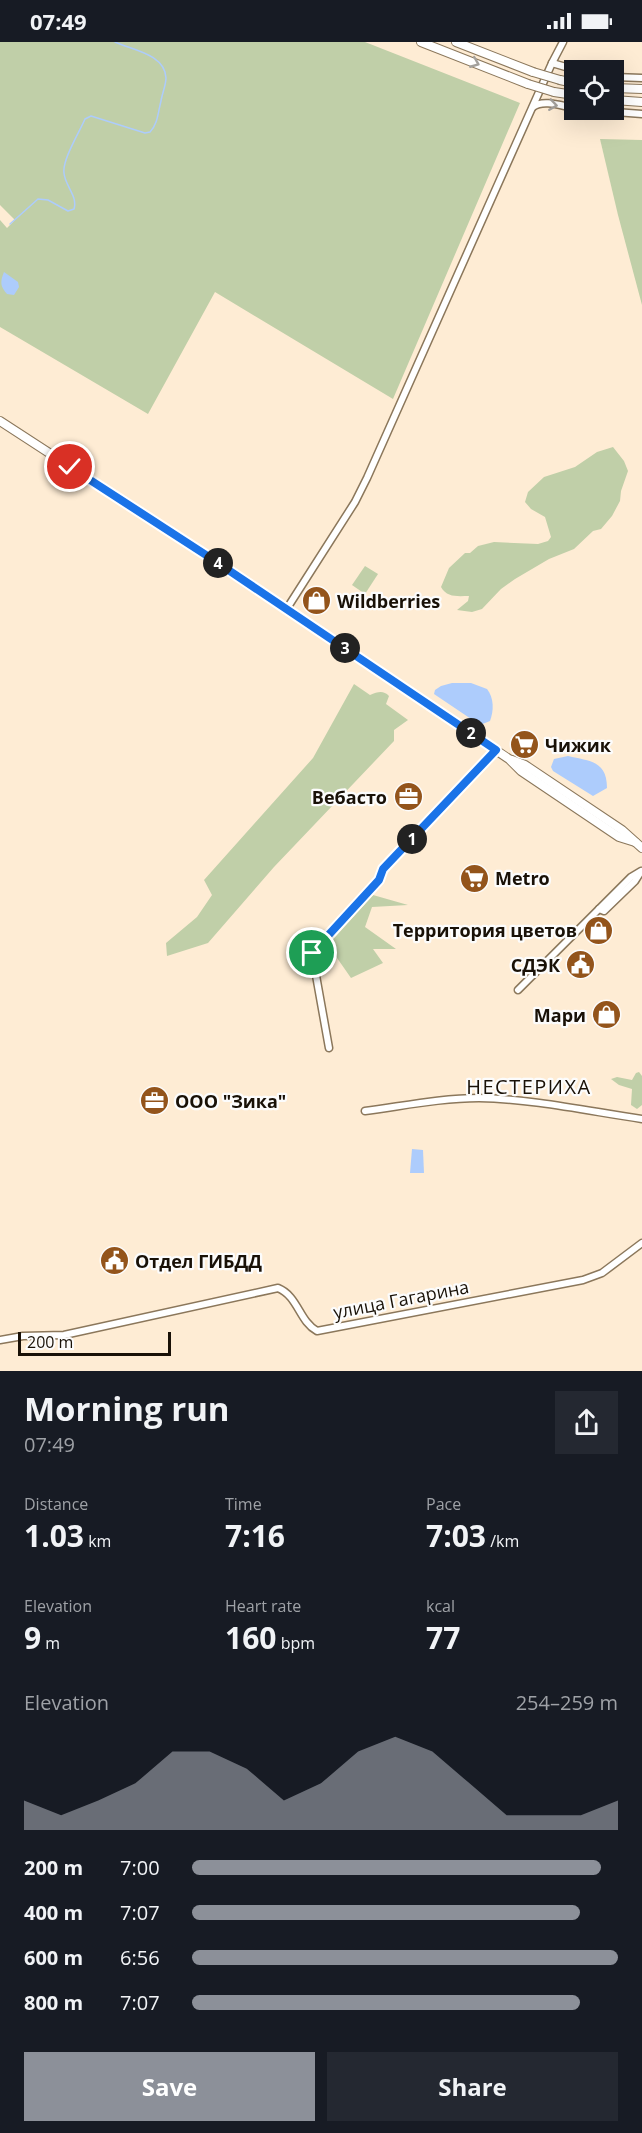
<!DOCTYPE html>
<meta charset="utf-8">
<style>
:root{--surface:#171b24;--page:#242831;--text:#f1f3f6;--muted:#9ea1a6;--accent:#8c9099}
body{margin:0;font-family:"Open Sans",sans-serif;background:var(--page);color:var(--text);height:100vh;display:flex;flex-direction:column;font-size:22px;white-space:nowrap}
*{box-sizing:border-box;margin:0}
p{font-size:20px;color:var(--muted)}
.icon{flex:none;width:33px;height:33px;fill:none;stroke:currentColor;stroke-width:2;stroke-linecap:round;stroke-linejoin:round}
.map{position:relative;height:1329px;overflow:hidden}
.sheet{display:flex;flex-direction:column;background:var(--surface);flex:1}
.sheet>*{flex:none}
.buttons{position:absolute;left:564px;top:18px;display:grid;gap:12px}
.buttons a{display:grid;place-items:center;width:60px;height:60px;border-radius:0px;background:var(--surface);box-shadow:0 6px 24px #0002;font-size:30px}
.scale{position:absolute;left:18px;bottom:15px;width:153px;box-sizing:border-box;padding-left:6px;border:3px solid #191107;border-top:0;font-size:16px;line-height:21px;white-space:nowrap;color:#191107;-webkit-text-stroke:4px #fcfcfc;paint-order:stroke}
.pin{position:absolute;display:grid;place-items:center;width:51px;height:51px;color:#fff;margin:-26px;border:3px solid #fff;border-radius:50%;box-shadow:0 2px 6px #0007}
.km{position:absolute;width:30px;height:30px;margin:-15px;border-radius:50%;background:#222;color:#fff;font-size:16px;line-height:30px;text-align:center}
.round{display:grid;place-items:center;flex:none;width:63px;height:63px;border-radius:0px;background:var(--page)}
.summary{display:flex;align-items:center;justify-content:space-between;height:102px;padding:0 24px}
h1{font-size:33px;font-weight:700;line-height:45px}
.figures{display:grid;grid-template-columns:repeat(3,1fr);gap:9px;height:102px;padding:6px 24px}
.figures div{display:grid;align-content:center}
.figures b{font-size:30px;font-weight:700}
.figures small{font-size:16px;font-weight:400}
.figures p{font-size:16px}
.chart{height:168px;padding:12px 24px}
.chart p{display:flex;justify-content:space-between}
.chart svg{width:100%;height:108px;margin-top:6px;fill:var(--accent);opacity:.7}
.primary-button{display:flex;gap:12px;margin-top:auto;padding:12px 24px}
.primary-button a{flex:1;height:69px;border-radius:0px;background:var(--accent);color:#fff;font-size:24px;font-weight:700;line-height:69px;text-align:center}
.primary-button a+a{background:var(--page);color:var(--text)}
ul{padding:0 24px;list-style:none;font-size:20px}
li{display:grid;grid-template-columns:96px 72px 1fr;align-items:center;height:45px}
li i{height:15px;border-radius:8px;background:var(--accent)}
.status{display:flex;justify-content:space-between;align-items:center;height:42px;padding:0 30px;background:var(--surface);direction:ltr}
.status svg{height:16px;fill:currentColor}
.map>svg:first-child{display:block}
</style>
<div class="status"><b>07:49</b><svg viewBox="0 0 49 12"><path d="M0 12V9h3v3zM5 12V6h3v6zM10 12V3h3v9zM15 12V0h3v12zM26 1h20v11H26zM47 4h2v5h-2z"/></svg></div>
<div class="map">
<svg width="642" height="1329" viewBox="0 0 642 1329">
<rect width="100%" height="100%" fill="#feecd4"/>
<!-- green -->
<g fill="#c0cfa8">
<path d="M0,0H365L520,61L393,357L215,250L148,372L0,285V178L7,186L15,178L0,163Z"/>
<path d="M600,97L642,98V263L618,173Z"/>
<path d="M613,405L624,419L628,429L621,449L620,459L612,474L601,487L593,489L574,507L549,517L515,537L501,547L482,567L472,570L457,568L468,559L469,554C458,554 447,556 441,545L449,526L465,511H470L478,504L494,500L538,502L548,499L551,495L545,475L531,467L525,460L528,450L544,435L575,425L597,410Z"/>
<path d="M365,524L378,532L365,552L352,543Z"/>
<path d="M354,642L370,653C378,650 383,648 389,654L386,662L408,678L394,688V699L274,825L208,901L167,914L166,901L197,875L212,853L204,838L313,716Z"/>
<path d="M373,853L408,863L372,865L365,885L396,907H373L383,921L351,936L328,903Z"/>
<path d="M639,1030L642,1034V1063L637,1067L631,1063L632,1047L619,1043L611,1037L617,1035L632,1038L636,1031Z"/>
</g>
<!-- water -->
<g fill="#adccfc">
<path d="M4,230L18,240L19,245L14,253L7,252C0,244 0,240 4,230Z"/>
<path d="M452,641H471L487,647C494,656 494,668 490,679L480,683L434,652L435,648L441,644Z"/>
<path d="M568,714C590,719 607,719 607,746L593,754L553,729L551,725L554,717Z"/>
<path d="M412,1107L423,1108L424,1131H410Z"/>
</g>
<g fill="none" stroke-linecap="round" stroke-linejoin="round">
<!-- stream -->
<path stroke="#adccfc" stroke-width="1.5" d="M10,182L38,157L48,158L68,169L74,167C78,154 65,144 64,131C62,118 80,89 85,77L91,74L145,91L150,90C158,82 158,70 161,59C162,52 166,43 166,36C165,12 132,8 115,0"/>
<defs>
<g id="minor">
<path d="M552,21L576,28"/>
<path d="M614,35L642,36"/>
<path d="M533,65C543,57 562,64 574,66"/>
<path d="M589,68L642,72"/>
<path d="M286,568L355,460L367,436L552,21L563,0"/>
<path d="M599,867L604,869L635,839L640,831"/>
<path d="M518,948L631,835L641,829"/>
<path d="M329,1006L312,911L379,838L383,827L496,708"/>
<path d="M365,1069C403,1064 441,1056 479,1056C533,1057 588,1069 642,1077"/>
<path d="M0,1298L23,1294L64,1293L278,1246C298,1254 299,1279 317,1289L583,1238L602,1231L642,1201"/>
</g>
<g id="major">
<path d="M421,0L528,42"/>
<path d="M456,0L533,30"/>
<path d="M560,38L574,41"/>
<path d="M614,46L642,47"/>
<path d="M554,50L574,53"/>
<path d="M614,58L642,60"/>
<path d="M0,379L206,513L509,717L521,729L619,795L635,800"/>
<path d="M512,718L525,723L622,788L642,806"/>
</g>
</defs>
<!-- minor casing -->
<use href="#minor" stroke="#8b775b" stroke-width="9"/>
<!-- major casing -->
<use href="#major" stroke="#8b775b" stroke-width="10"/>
<!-- minor -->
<use href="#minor" stroke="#fff" stroke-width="6"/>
<!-- major -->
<use href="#major" stroke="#fff" stroke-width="8"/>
<defs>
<g id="major-bridge">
<path d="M533,30L560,38"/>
<path d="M528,42L554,50"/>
</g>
</defs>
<!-- major-bridge casing -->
<use href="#major-bridge" stroke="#8b775b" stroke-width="10" stroke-linecap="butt"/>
<!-- major-bridge -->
<use href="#major-bridge" stroke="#fff" stroke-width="8"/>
</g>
<!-- one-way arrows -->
<defs><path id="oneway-chevron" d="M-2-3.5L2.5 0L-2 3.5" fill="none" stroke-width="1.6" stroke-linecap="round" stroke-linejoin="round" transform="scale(1.5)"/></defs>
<g stroke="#a3a09c">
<use href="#oneway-chevron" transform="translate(475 21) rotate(22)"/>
<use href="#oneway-chevron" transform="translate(553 63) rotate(8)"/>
</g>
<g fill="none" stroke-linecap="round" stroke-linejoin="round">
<defs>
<path id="route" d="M70,425L206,513L496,708L383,827L379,838L312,911"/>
</defs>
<!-- route casing -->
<use href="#route" stroke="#fff" stroke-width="12"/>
<!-- route -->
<use href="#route" stroke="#1a73e8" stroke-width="8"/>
</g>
<!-- icons -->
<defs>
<symbol id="shop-disc" viewBox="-11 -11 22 22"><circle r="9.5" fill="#93541b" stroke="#fcfcfc"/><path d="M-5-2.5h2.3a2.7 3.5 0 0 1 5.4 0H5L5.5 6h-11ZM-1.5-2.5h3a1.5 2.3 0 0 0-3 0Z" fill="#fff"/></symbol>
<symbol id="supermarket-disc" viewBox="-11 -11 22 22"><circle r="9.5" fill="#93541b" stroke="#fcfcfc"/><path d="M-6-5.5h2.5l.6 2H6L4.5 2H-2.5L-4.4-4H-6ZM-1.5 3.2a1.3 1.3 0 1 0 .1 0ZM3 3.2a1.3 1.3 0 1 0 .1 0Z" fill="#fff"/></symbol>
<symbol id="office-disc" viewBox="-11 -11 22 22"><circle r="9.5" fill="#93541b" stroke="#fcfcfc"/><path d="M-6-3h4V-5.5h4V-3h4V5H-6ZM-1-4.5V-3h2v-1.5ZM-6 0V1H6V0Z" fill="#fff"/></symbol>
<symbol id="civic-disc" viewBox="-11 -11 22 22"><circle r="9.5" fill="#93541b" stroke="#fcfcfc"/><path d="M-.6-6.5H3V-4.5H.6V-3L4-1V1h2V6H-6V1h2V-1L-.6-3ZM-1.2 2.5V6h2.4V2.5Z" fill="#fff"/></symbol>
</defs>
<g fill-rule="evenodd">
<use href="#shop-disc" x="300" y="542" width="33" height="33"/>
<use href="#supermarket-disc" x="508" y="686" width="33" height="33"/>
<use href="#office-disc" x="392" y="738" width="33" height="33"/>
<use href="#supermarket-disc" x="458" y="820" width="33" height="33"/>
<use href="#shop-disc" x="582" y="872" width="33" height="33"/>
<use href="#civic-disc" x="564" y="906" width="33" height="33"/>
<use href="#shop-disc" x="590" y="956" width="33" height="33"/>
<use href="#office-disc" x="138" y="1042" width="33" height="33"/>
<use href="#civic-disc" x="98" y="1202" width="33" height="33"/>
</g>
<g text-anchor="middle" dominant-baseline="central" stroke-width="4.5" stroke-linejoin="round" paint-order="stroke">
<!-- poi labels -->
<g font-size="18" font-weight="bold" fill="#191107" stroke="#fcfcfc" text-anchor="start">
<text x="337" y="559">Wildberries</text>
<text x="545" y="703">Чижик</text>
<text x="387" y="755" text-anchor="end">Вебасто</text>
<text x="495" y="836">Metro</text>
<text x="577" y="888" text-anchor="end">Территория цветов</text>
<text x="560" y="923" text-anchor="end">СДЭК</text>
<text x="586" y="973" text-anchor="end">Мари</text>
<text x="175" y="1059">ООО "Зика"</text>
<text x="135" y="1219">Отдел ГИБДД</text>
</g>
<!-- street labels -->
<g font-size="18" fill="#191107" stroke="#fcfcfc">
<text transform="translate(401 1257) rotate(-11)">улица Гагарина</text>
</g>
<!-- neighbourhood labels -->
<g font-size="20" letter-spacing="1.5" fill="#191107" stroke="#fcfcfc">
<text x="529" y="1044">НЕСТЕРИХА</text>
</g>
</g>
</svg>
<div class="buttons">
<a><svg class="icon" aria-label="locate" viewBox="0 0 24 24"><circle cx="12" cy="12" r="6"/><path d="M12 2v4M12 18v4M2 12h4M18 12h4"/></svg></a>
</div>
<div class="scale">200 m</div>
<div class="pin" style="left:312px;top:911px;background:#1e9e55"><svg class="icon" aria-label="arrive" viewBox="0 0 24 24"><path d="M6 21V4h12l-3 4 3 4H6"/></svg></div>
<div class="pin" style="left:70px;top:425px;background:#d93025"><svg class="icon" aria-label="check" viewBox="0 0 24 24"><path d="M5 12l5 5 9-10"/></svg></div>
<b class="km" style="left:412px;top:797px">1</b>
<b class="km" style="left:471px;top:691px">2</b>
<b class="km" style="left:345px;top:606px">3</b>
<b class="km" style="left:218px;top:521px">4</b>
</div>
<section class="sheet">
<div class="summary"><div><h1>Morning run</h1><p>07:49</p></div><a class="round"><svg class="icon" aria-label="share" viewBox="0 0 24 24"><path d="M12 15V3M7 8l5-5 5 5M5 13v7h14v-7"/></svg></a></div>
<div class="figures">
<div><p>Distance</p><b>1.03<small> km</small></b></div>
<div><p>Time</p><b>7:16</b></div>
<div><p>Pace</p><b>7:03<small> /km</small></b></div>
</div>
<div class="figures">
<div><p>Elevation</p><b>9<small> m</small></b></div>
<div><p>Heart rate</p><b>160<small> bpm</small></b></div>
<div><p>kcal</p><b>77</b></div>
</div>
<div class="chart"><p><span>Elevation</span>254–259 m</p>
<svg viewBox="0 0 160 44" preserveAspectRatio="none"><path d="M0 44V32L10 38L20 32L30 25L40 12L50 12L60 19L70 32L80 25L90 12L100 6L110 12L120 25L130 38L140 38L150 38L160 32V44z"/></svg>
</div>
<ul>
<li><b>200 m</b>7:00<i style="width:96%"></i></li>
<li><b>400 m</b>7:07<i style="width:91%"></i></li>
<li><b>600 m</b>6:56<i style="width:100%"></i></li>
<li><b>800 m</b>7:07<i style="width:91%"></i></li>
</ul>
<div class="primary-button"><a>Save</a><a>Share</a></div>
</section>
